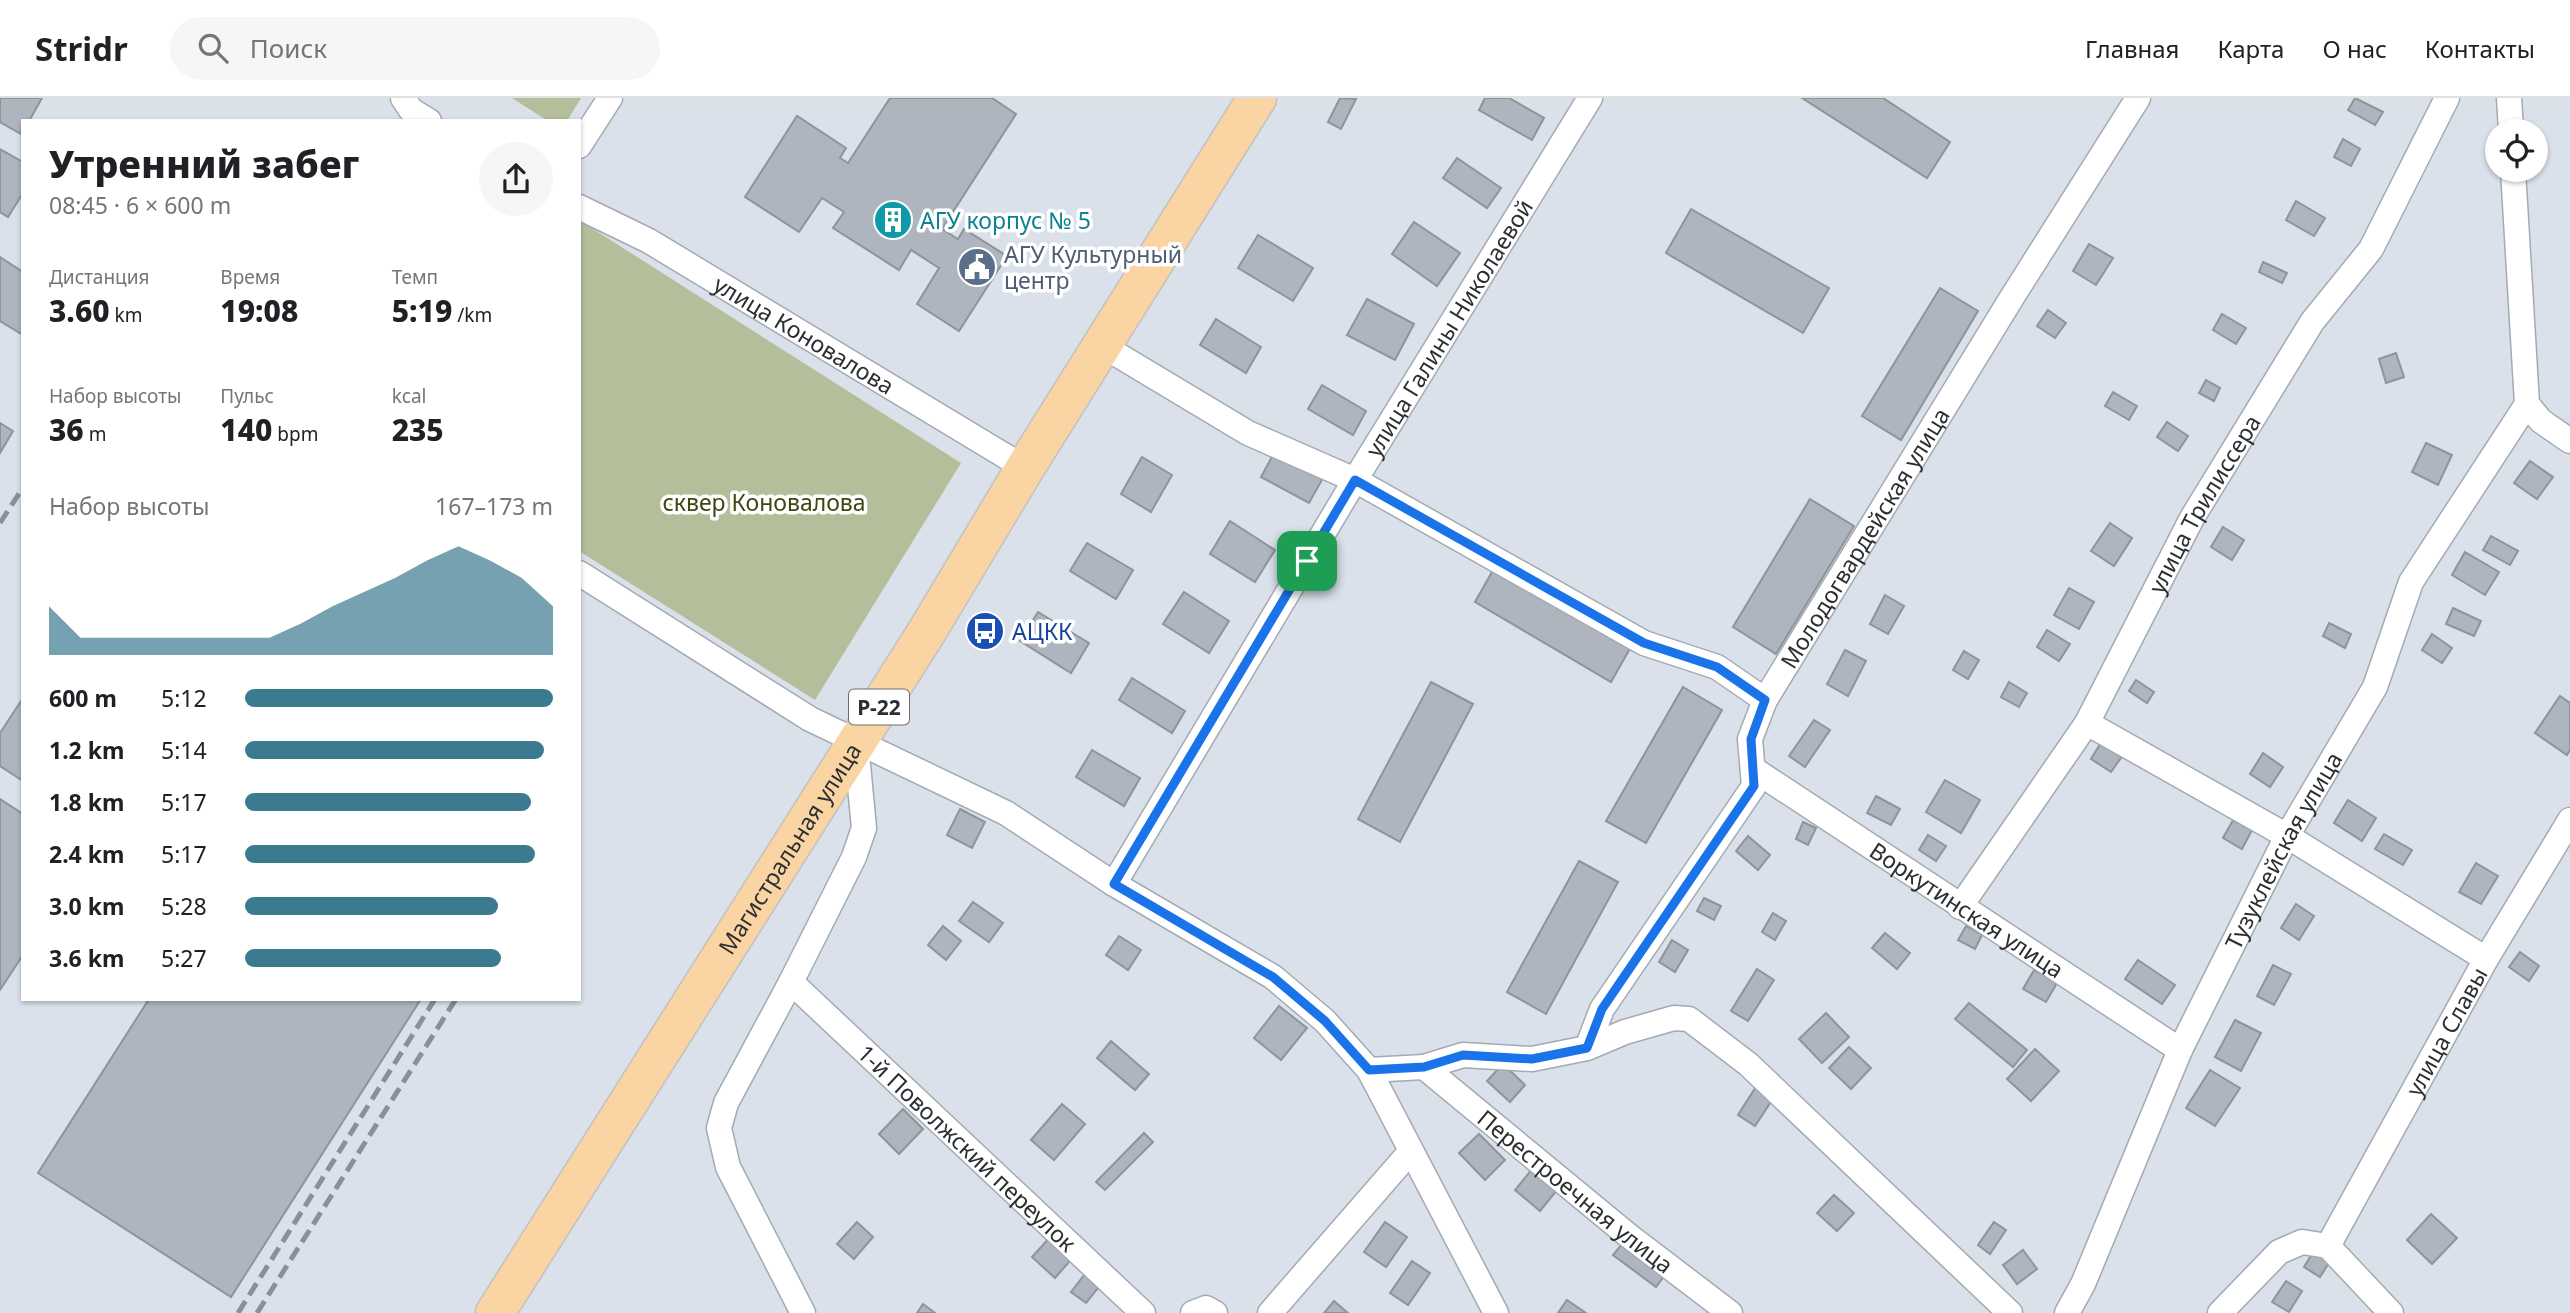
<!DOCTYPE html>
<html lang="ru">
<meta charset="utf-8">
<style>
:root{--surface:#fff;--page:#f6f6f6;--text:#202124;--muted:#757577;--line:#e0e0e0;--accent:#3c7a90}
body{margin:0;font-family:"Noto Sans",sans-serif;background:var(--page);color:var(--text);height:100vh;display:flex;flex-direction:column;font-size:26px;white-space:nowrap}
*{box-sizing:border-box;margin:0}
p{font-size:23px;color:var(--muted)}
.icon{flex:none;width:38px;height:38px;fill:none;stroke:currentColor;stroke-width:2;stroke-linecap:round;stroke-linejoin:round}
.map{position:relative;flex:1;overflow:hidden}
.details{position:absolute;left:21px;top:21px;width:560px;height:882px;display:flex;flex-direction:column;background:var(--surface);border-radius:0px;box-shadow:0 2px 5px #0004}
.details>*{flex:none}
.tools{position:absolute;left:2485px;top:21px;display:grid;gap:14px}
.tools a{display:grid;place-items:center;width:63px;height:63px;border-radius:50%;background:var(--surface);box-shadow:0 2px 5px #0004;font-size:35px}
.pin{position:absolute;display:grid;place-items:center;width:60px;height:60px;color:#fff;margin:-30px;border-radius:14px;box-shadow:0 4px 10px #0006}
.round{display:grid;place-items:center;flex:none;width:74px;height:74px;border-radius:37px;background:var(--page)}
.summary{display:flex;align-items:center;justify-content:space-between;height:119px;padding:0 28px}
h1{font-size:38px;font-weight:800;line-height:52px}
.metrics{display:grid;grid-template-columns:repeat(3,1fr);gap:10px;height:119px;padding:7px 28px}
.metrics div{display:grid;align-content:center}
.metrics b{font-size:30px;font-weight:800}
.metrics small{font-size:19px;font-weight:400}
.metrics p{font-size:19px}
.chart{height:196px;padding:14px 28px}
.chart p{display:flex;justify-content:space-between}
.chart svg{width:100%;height:126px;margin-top:7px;fill:var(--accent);opacity:.7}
ul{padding:0 28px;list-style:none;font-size:23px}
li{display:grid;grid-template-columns:112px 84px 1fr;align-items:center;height:52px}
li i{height:18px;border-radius:9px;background:var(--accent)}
header{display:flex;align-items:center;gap:42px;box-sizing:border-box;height:98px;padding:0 35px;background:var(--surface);border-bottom:2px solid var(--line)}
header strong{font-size:33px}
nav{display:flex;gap:38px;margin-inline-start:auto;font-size:24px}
.search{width:490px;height:63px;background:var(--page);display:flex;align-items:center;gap:18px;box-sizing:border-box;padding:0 24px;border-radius:38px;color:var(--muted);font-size:26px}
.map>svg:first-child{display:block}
</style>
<header>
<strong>Stridr</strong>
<div class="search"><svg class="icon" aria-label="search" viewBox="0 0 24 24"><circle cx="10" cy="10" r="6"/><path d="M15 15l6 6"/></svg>Поиск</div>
<nav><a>Главная</a><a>Карта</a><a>О нас</a><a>Контакты</a></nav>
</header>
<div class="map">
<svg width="2570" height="1215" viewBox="0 0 2570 1215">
<rect width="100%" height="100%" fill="#dae1ea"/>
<!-- park -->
<g fill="#b5be9b">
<path d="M512,0H581L567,23H548Z"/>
<path d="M579,122L961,365L815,602L579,453Z"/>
</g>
<!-- building -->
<g fill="#aeb5be" stroke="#8d949b" stroke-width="2">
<path d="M0,0H42L29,23H23L21,36L0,24Z"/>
<path d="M890,0H992L1016,16L942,131L958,141L964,131L1007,158L959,233L917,206L939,170L911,152L899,172L833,130L844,114L822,100L799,134L745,99L797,18L846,50L840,60L848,65Z"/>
<path d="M1340,0L1356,1L1341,31L1328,24Z"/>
<path d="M1485,0H1509L1544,20L1532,42L1479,12Z"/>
<path d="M1802,0H1883L1950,44L1927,80Z"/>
<path d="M2355,0L2383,14L2375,27L2348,12Z"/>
<path d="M2343,41L2360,51L2351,68L2334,59Z"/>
<path d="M0,51L23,64V95L8,119L0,114Z"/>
<path d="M1457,60L1501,90L1487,110L1443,80Z"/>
<path d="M2296,103L2325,120L2314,138L2286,122Z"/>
<path d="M1691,111L1829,190L1803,235L1666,155Z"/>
<path d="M1414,124L1460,155L1437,188L1392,156Z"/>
<path d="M1258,137L1313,170L1293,203L1238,170Z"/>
<path d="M2089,146L2113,160L2096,187L2073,173Z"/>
<path d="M0,159L23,174V237L0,223Z"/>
<path d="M2263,164L2287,175L2282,185L2259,174Z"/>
<path d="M1940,190L1978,213L1901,342L1862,318Z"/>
<path d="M1367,201L1414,226L1395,262L1347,237Z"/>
<path d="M2048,212L2066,225L2055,240L2037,228Z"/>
<path d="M2222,216L2246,230L2236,246L2213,232Z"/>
<path d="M1216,221L1261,249L1246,275L1200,247Z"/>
<path d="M2396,255L2404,279L2386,285L2379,261Z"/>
<path d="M2206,282L2220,290L2214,303L2199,295Z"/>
<path d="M1322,287L1366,313L1353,337L1308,311Z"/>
<path d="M2113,294L2137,308L2129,322L2105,308Z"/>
<path d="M2167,324L2188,338L2178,353L2157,339Z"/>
<path d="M0,325L13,333L0,355Z"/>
<path d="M2426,345L2452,357L2438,387L2412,374Z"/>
<path d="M1275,353L1323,380L1309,405L1261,379Z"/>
<path d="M1142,359L1172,377L1151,414L1121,396Z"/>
<path d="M2530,363L2553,379L2537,401L2514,385Z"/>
<path d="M1810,401L1854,428L1776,556L1733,529Z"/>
<path d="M1230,423L1275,452L1255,484L1210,456Z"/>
<path d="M2110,425L2132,440L2114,468L2091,453Z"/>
<path d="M2223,429L2244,442L2232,462L2211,449Z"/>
<path d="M2491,438L2518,453L2510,467L2483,452Z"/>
<path d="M1087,445L1133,472L1116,501L1070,473Z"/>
<path d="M2465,454L2499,474L2485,497L2452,477Z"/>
<path d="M1496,467L1632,547L1611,584L1475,504Z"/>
<path d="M2069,490L2094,504L2079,531L2054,517Z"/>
<path d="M1184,494L1229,523L1209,555L1163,526Z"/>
<path d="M1885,497L1904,508L1888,536L1870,526Z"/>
<path d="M2453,510L2481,523L2474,538L2446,526Z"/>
<path d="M1038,514L1089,545L1071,575L1020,543Z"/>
<path d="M2329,525L2351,536L2345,550L2323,538Z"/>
<path d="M2047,532L2070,546L2059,563L2037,549Z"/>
<path d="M2432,536L2452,550L2442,565L2422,552Z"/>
<path d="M1845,552L1866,563L1848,598L1827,586Z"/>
<path d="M1964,553L1979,562L1968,581L1953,572Z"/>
<path d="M1132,580L1185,613L1172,635L1119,602Z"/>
<path d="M2136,582L2154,594L2147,605L2129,593Z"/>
<path d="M1431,584L1473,606L1400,744L1358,721Z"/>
<path d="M2009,584L2027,595L2019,609L2001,599Z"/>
<path d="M1683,589L1722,612L1646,745L1606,723Z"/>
<path d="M2560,598L2570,605V652L2567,657L2535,635Z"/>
<path d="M23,600V683L0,668V635Z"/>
<path d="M1814,622L1830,632L1805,669L1789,658Z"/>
<path d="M2102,643L2123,657L2111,674L2091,661Z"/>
<path d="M1092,652L1140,680L1124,708L1076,679Z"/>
<path d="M2263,655L2283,669L2270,689L2250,676Z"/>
<path d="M1945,682L1980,702L1961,735L1926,714Z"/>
<path d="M1876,698L1900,711L1891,727L1867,715Z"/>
<path d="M0,701L23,716V857L0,892Z"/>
<path d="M2348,702L2376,720L2362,743L2334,725Z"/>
<path d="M960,711L985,724L972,750L947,737Z"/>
<path d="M2233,722L2252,732L2242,751L2223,740Z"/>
<path d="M1803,724L1816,730L1808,747L1796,741Z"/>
<path d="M2384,736L2412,752L2403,767L2375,751Z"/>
<path d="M1928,737L1946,748L1936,763L1919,752Z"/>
<path d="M1748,738L1770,757L1758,772L1736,753Z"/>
<path d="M1579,763L1618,784L1546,916L1507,894Z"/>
<path d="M2476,765L2498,778L2481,806L2459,794Z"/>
<path d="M1704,800L1721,808L1714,822L1697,813Z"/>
<path d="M973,804L1003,825L989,844L959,823Z"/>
<path d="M2296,806L2314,818L2299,842L2281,830Z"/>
<path d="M1773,815L1786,823L1775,842L1762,834Z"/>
<path d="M943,828L961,843L946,862L928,847Z"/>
<path d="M1966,828L1982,837L1975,851L1958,842Z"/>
<path d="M1885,835L1910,855L1897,871L1872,850Z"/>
<path d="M1119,838L1141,852L1128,872L1106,857Z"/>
<path d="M1672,842L1688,852L1675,874L1659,864Z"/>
<path d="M2520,854L2539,868L2529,883L2509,869Z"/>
<path d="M2138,862L2175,887L2162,906L2125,881Z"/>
<path d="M2273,867L2291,876L2274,907L2257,898Z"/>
<path d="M1757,871L1774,882L1748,923L1731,913Z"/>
<path d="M2034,872L2057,885L2046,904L2023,891Z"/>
<path d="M149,901H421L231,1199L38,1075Z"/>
<path d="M1969,905L2027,952L2013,969L1955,921Z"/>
<path d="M1279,908L1307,930L1281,962L1254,940Z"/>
<path d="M1826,915L1849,939L1822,965L1799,941Z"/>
<path d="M2235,922L2261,935L2241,973L2215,959Z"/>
<path d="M1111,943L1149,976L1135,992L1097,960Z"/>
<path d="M1849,949L1871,970L1851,991L1829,970Z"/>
<path d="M2035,951L2059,973L2031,1003L2007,981Z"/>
<path d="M1503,966L1525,987L1510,1004L1487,983Z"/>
<path d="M2210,972L2240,990L2215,1028L2186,1010Z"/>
<path d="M1759,984L1776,996L1755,1028L1738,1017Z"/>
<path d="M1062,1006L1085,1026L1054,1062L1031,1042Z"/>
<path d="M903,1011L923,1031L899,1056L879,1036Z"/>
<path d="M1144,1035L1153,1044L1105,1092L1096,1084Z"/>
<path d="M1479,1036L1505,1062L1485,1082L1459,1055Z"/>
<path d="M1533,1070L1558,1091L1540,1113L1515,1092Z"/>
<path d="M1834,1097L1854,1115L1837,1133L1817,1115Z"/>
<path d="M2431,1116L2457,1140L2432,1166L2407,1142Z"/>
<path d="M857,1124L873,1139L854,1161L837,1146Z"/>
<path d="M1385,1124L1407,1139L1386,1169L1364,1154Z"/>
<path d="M1994,1124L2006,1132L1990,1156L1978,1147Z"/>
<path d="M1052,1137L1075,1157L1055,1180L1032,1159Z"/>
<path d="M1622,1146L1665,1177L1656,1189L1613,1157Z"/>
<path d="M2023,1152L2037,1171L2017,1186L2003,1167Z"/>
<path d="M2314,1153L2330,1163L2320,1179L2304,1169Z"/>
<path d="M1412,1163L1430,1175L1408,1207L1390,1195Z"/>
<path d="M1088,1172L1103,1184L1086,1205L1071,1194Z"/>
<path d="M2286,1183L2302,1193L2289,1214L2272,1204Z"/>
<path d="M1567,1202L1586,1215H1558Z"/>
<path d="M1334,1203L1348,1215H1324Z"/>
<path d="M923,1206L935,1215H917Z"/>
</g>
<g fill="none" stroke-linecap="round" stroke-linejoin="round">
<defs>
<g id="minor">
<path d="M403,0L411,12L429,23"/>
<path d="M2509,0L2511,33"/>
<path d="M579,48L610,0"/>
<path d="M2513,72L2527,306L2541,323L2570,343"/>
<path id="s1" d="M579,109L649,143L1025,370"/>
<path d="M1103,248L1248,335L1355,382L1644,545L1717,569L1765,602"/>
<path d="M579,475L810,621L1006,715L1114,786L1273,879L1325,923L1369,972L1496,1215"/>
<path d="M2087,625L2287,738L2486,861"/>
<path id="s2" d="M1753,671L2180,952"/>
<path id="s3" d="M1114,786L1355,382L1590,0"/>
<path id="s4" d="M1960,809L2087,625L2192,420L2312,224L2371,151L2447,0"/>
<path id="s5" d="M791,884L1143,1215"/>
<path d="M1587,950L1625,934L1674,920L1689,921L1748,966L2010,1215"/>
<path id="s6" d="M1424,969L1629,1138L1730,1215"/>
<path id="s7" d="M1369,972L1424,969L1463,957L1532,961L1587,950L1602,911L1754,688L1750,641L1765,602L2011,201L2138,0"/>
<path id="s8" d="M2328,1148L2486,861L2570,722"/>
<path d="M2328,1148L2391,1215"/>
<path d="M803,1215L728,1069L719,1030L726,1005L791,884L854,759L864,730L856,646"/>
<path d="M1193,1215L1206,1210L1215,1215"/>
<path d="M1270,1215L1410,1054"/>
<path id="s9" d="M2067,1215L2083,1186L2180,952L2287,738L2375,589L2411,484L2527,306"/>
<path d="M2220,1215L2279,1154L2302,1144L2328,1148"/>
</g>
<g id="trunk">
<path id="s10" d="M495,1215L926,535L1025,370L1257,0"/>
</g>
</defs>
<!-- minor casing -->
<use href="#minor" stroke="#a3aab3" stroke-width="27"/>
<!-- trunk casing -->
<use href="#trunk" stroke="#c0c1c2" stroke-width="41"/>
<!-- minor -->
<use href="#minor" stroke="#fff" stroke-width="24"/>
<!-- trunk -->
<use href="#trunk" stroke="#fad4a2" stroke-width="38"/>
<!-- rail -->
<g stroke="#8b9096" stroke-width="5" stroke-dasharray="14 7" stroke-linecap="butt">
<path d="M0,425L22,391"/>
<path d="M238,1215L435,901"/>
<path d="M257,1215L456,901"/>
</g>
</g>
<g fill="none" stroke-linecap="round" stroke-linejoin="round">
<defs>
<path id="route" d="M1355,382L1644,545L1717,569L1765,602L1751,641L1754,688L1602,911L1587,950L1532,961L1463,957L1424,969L1369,972L1325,923L1273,879L1114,786Z"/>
</defs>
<!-- route casing -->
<use href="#route" stroke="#fff" stroke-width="14"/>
<!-- route -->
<use href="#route" stroke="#1a73e8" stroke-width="9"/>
</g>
<!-- icons -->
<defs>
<symbol id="building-disc" viewBox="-11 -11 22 22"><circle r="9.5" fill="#0f9aa8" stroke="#fff"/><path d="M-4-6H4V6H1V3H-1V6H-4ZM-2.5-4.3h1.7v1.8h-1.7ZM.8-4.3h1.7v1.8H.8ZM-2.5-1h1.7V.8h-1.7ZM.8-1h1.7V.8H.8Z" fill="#fff"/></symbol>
<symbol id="civic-disc" viewBox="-11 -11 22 22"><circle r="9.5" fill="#5c6f8a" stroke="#fff"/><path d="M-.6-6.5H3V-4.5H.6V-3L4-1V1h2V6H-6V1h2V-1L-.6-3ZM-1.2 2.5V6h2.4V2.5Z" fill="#fff"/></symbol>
<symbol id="bus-disc" viewBox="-11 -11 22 22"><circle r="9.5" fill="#1a4fb4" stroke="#fff"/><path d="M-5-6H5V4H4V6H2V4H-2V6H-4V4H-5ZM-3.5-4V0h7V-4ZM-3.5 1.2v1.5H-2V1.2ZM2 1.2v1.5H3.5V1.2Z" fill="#fff"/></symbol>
</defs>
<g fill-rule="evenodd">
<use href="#building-disc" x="871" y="100" width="44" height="44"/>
<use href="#civic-disc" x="955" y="147" width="44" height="44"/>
<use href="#bus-disc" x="963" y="511" width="44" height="44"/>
</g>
<g text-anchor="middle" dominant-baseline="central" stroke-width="7" stroke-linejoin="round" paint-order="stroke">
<!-- shield labels -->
<rect fill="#fff" stroke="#6b6d70" stroke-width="2" x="849" y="591.5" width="60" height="35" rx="5"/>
<g font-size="21" font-weight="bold" fill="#2c2f32">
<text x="879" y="609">Р-22</text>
</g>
<!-- culture labels -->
<g font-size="23" fill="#0d838f" stroke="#fff" text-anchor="start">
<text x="920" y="122">АГУ корпус № 5</text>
</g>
<!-- service labels -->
<g font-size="23" fill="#4e5e75" stroke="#fff" text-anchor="start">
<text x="1004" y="156">АГУ Культурный<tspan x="1004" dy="26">центр</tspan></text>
</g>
<!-- street labels -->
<g font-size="23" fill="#2c2f32" stroke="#fff">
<text stroke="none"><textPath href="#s3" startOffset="649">улица Галины Николаевой</textPath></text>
<text stroke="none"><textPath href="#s1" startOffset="259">улица Коновалова</textPath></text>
<text stroke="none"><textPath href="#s4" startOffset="472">улица Трилиссера</textPath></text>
<text stroke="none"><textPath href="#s7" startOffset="812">Молодогвардейская улица</textPath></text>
<text stroke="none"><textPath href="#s10" startOffset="550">Магистральная улица</textPath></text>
<text stroke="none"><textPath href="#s9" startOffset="511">Тузуклейская улица</textPath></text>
<text stroke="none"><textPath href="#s2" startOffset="256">Воркутинская улица</textPath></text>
<text stroke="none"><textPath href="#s8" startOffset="245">улица Славы</textPath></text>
<text stroke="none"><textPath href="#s5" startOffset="242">1-й Поволжский переулок</textPath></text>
<text stroke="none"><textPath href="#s6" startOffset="196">Перестроечная улица</textPath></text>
</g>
<!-- park labels -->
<g font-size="23" fill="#3d470f" stroke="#fff">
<text x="764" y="404">сквер Коновалова</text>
</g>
<!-- transit labels -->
<g font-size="23" fill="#164399" stroke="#fff" text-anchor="start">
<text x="1012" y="533">АЦКК</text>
</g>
</g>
</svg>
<div class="tools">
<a><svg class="icon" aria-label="locate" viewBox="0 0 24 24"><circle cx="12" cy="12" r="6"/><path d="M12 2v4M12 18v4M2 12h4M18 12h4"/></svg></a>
</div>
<div class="pin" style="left:1307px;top:463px;background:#1e9e55"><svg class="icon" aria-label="arrive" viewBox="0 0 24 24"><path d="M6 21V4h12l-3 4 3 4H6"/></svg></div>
<section class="details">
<div class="summary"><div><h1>Утренний забег</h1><p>08:45 · 6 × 600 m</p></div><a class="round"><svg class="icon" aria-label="share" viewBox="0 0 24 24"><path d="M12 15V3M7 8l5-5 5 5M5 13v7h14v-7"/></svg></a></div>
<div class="metrics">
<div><p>Дистанция</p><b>3.60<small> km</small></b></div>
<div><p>Время</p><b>19:08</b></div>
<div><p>Темп</p><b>5:19<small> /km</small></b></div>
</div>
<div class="metrics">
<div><p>Набор высоты</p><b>36<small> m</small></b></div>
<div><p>Пульс</p><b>140<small> bpm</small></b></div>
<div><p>kcal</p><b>235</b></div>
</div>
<div class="chart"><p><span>Набор высоты</span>167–173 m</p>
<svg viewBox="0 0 160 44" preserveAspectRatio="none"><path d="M0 44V27L10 38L20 38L30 38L40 38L50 38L60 38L70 38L80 33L90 27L100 22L110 17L120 11L130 6L140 11L150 17L160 27V44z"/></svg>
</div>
<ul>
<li><b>600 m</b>5:12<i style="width:100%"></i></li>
<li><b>1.2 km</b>5:14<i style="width:97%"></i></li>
<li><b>1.8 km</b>5:17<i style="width:93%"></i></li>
<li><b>2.4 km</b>5:17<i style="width:94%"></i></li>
<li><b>3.0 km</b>5:28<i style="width:82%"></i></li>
<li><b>3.6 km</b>5:27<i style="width:83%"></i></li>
</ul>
</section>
</div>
